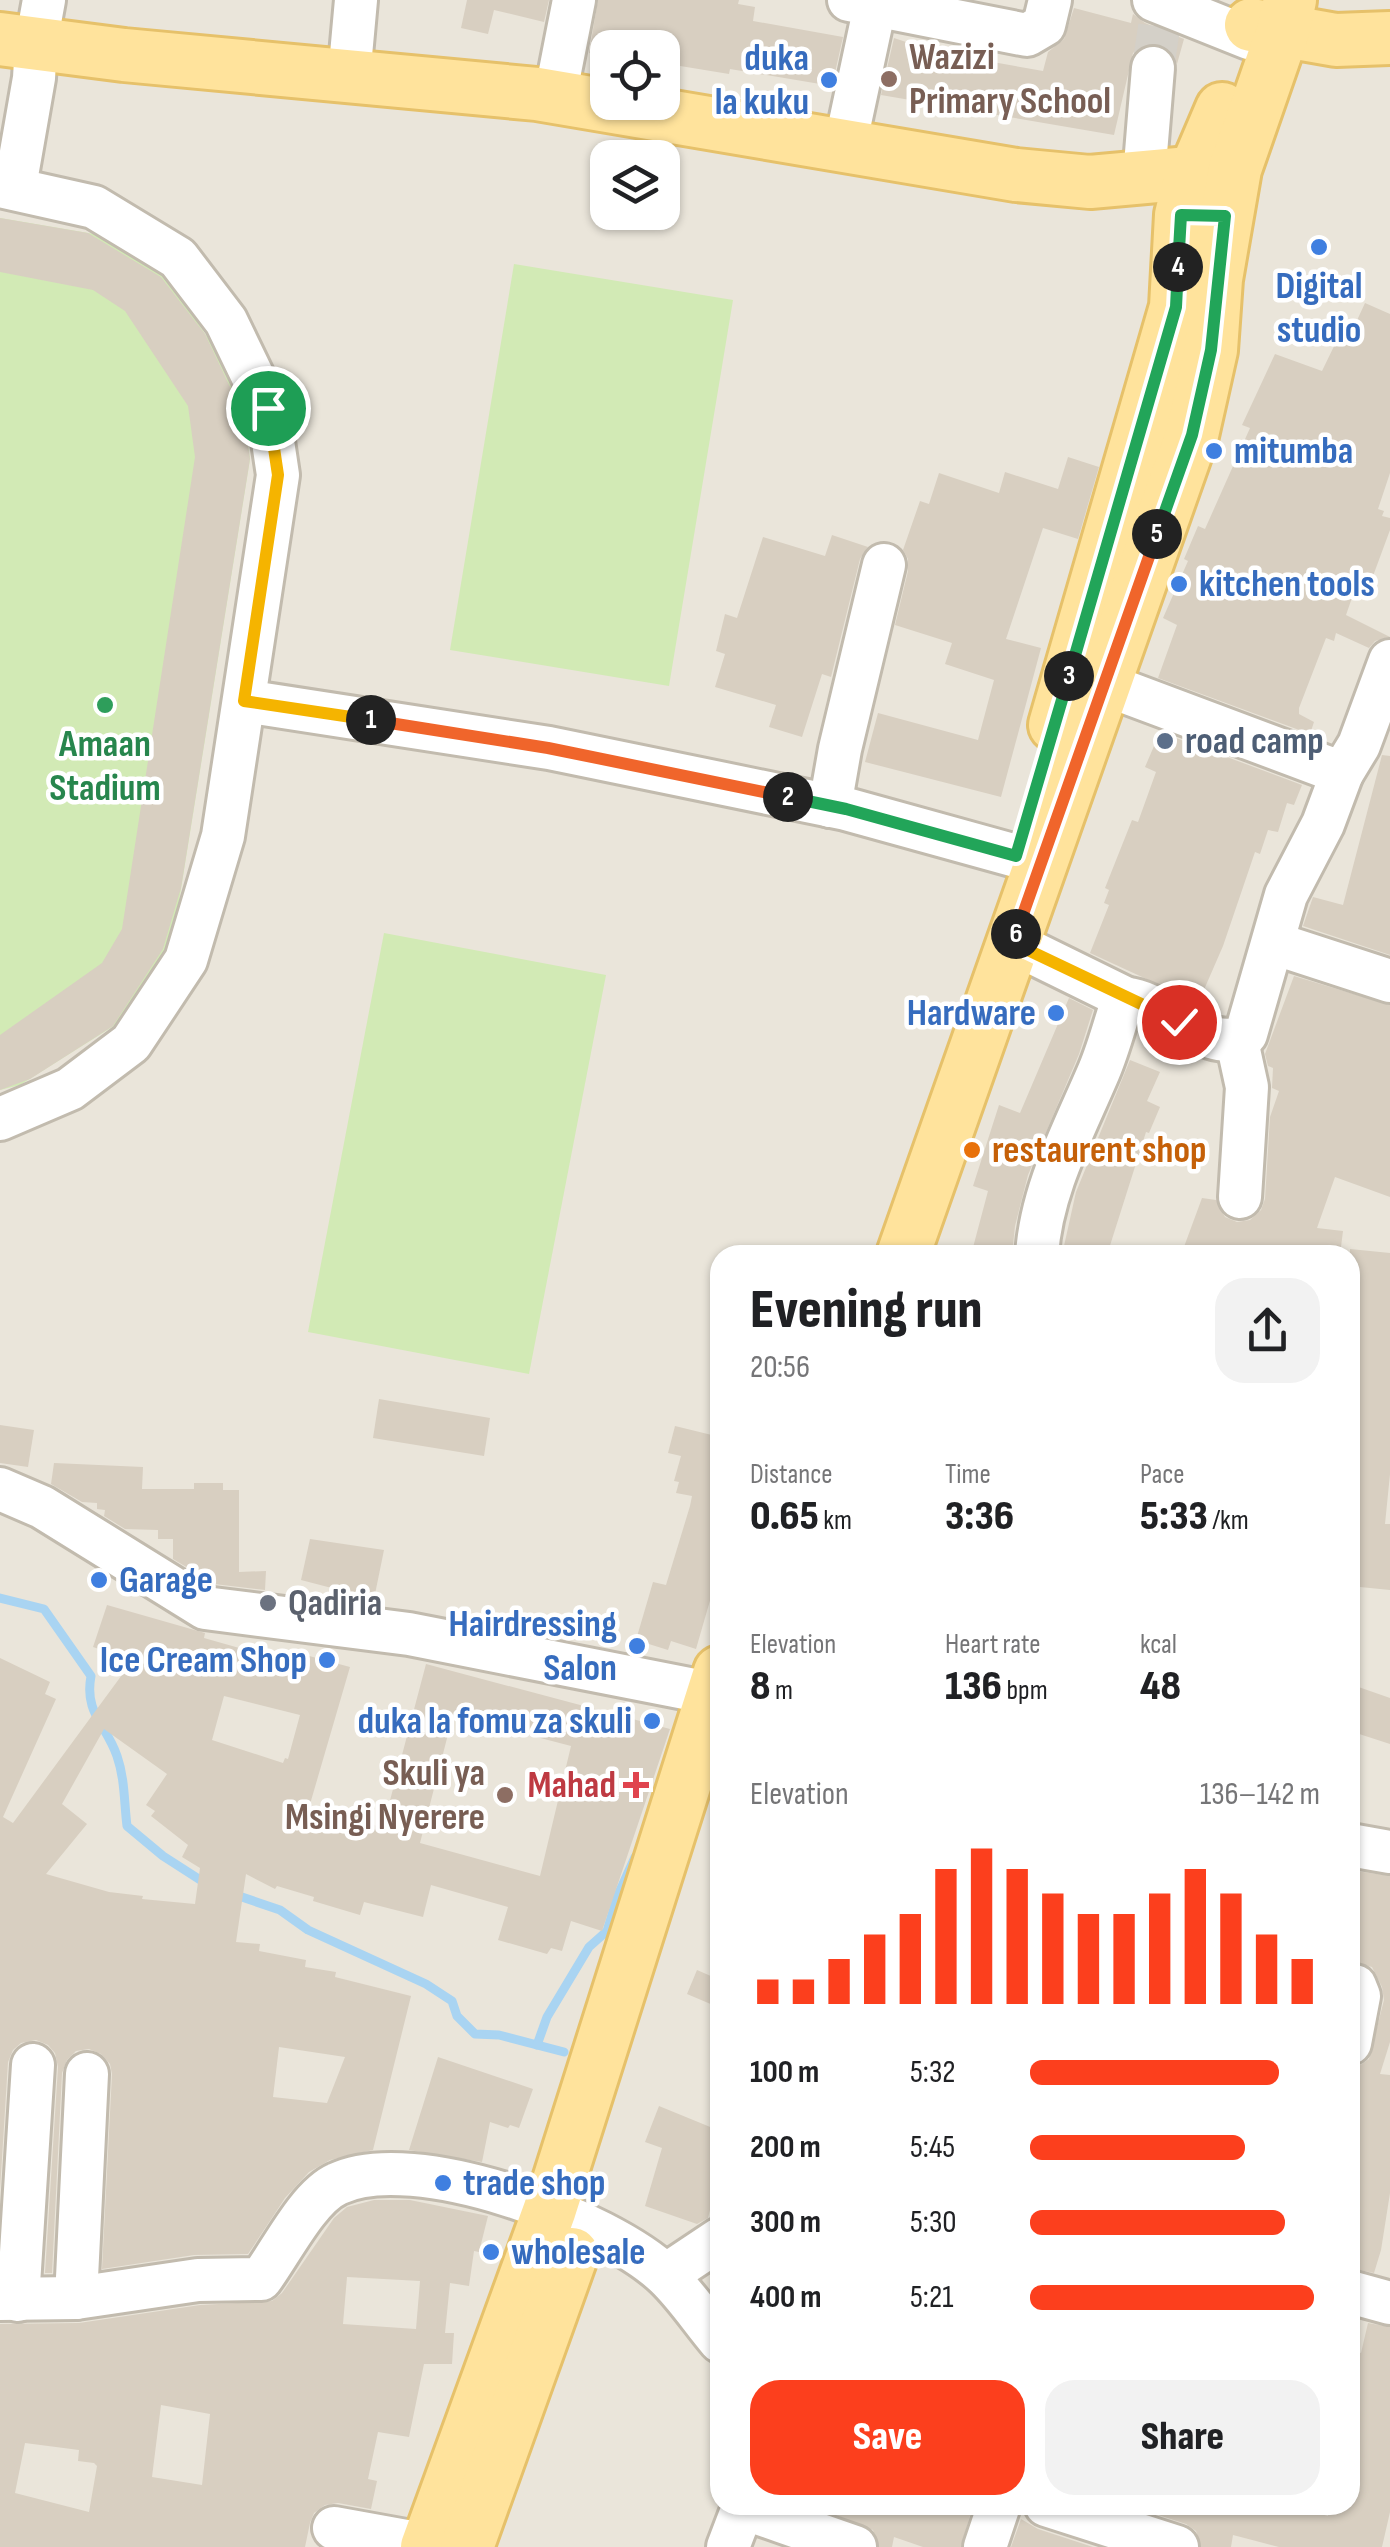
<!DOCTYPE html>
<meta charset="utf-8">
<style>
:root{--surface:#fff;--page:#f2f2f2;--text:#202124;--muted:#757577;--accent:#fc3f1d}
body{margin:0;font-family:"Sofia Sans Condensed",sans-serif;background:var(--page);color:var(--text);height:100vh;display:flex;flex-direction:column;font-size:38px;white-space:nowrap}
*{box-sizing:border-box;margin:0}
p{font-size:32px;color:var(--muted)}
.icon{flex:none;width:55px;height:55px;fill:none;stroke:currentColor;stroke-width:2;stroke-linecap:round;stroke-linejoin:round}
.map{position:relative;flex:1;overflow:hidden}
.details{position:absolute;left:710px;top:1245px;width:650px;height:1270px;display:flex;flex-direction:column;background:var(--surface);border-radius:30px;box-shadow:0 2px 8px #0004}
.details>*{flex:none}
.fabs{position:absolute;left:590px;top:30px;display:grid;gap:20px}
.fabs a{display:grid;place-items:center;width:90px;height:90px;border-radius:20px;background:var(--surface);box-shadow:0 2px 8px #0004;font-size:50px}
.pin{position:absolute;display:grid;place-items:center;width:85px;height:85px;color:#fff;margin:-42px;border:5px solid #fff;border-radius:50%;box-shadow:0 2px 10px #0007}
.km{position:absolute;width:50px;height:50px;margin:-25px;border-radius:50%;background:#222;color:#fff;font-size:28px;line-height:50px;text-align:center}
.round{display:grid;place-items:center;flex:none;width:105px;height:105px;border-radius:30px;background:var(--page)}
.summary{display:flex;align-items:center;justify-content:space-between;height:170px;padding:0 40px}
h1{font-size:55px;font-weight:800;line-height:75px}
.metrics{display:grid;grid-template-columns:repeat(3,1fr);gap:15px;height:170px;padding:10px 40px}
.metrics div{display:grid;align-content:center}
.metrics b{font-size:42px;font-weight:800}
.metrics small{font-size:28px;font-weight:400}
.metrics p{font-size:28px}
.chart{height:280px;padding:20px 40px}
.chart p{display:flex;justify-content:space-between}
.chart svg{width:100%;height:180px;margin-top:10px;stroke:var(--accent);stroke-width:6}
.cta{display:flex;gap:20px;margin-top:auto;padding:20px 40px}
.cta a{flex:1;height:115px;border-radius:30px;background:var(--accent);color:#fff;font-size:40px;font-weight:800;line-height:115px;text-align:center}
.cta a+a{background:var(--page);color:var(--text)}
ul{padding:0 40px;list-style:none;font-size:32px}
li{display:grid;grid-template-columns:160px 120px 1fr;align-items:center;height:75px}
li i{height:25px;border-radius:12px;background:var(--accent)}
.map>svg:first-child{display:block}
</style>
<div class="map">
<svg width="1390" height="2547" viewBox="0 0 1390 2547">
<rect width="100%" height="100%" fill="#f6f3ec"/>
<!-- residential -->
<path fill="#eae5da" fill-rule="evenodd" d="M0,0H1390V2547H0ZM608,48H662V102H608ZM608,158H662V212H608ZM720,1255H1350V2505H720Z"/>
<!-- green -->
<g fill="#d2eab5">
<path d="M0,218L100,235L164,272L239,385L250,459L171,951L139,1010L20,1085L0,1090Z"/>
<path d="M514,264L733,300L669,686L450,650Z"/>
<path d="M384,933L606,975L529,1374L308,1332Z"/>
</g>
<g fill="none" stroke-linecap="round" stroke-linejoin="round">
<!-- stream -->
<g stroke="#a9d4f2" stroke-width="9">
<path d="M0,1598L44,1609L91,1676C84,1713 106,1724 117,1756C125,1779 124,1802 127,1826L163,1856L205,1883"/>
<path d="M233,1894L280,1910L308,1930L426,1984L452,2001L457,2016L475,2034L499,2035L564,2052"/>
<path d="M537,2045L547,2017L589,1947L607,1931L618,1895L635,1857"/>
</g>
</g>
<!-- building -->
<g fill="#d8cfc1" fill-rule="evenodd">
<path d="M467,0H549L544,22L494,10L488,34L461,28Z"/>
<path d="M598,0H739L738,4L755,7L753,21L843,37L832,86L730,69L729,74L662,63V48H608V56L589,53Z"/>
<path d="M1074,8L1131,23L1133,14L1145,23L1184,39L1177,64L1168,48L1156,43L1143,45L1133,53L1114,135L881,95L894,38L915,45L914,48L1043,71L1048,52L1064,39Z"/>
<path d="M0,218L88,233L161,277L205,334L243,414L250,459L181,888L163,949L113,1026L30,1079L0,1090V1035L102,963L122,929L195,457L188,406L125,311L93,290L0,272Z"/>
<path d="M1365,303L1390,314V473L1378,509L1384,511L1382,516L1390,518V530L1373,576L1361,572L1346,615L1390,637L1375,641L1369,648L1336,633L1334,641L1326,638L1299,708V714L1314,722L1310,734L1158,678L1177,625L1163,618L1188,561L1184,559L1198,526L1205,529L1250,428L1242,425L1275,354L1322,371L1338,338L1347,342Z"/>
<path d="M1068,457L1099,467L1078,539L1043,528L1006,639L1041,648L1001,797L865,762L878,713L978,740L994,680L945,664L952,643L895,625L908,571V559L903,550L920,501L929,504L939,473L999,493L1005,472L1058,489Z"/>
<path d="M832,535L868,547L860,559L831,677L822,674L802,737L769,727L776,705L715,687L725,654L716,651L725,614L737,618L763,537L825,556Z"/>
<path d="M1160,732L1302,785L1294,805L1287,803L1278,832L1268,830L1260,854L1255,852L1223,946L1203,992L1196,989L1192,1000L1090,953L1109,905L1104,903L1109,890L1105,888L1132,820L1138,822L1156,772L1145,767Z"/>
<path d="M1382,755L1390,756V955L1303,926L1313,897L1343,905Z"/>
<path d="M1294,976L1390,1005V1197L1335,1177L1317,1228L1343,1231L1340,1255H1181L1202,1198L1216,1200L1225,1217L1237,1222L1250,1220L1261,1210L1265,1199L1270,1117L1279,1091L1272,1088L1273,1068L1268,1066L1265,1054Z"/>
<path d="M1069,998L1093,1010L1079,1054L1028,1175L1015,1226L1012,1255H971L988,1191L973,1186L999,1105L1020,1113Z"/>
<path d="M1130,1060L1160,1072L1147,1101L1160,1107L1149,1133L1146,1132L1107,1255H1062L1076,1192Z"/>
<path d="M1350,1249L1390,1253V1474L1385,1524H1390V1590L1350,1586Z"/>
<path d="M379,1399L490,1418L484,1456L373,1438Z"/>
<path d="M0,1425L34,1430L28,1467L0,1463Z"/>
<path d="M675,1426L720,1437V1566L696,1649L671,1641L668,1650L636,1640L653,1582L666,1585L690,1506L692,1496L676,1493L679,1482L674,1481L681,1456L668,1453Z"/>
<path d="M54,1463L143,1467L142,1489H194V1483H223V1490H239V1572L266,1571L265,1590L214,1584L194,1572L208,1571H193L173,1559V1539H158V1530L125,1529L104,1516L105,1510L97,1509V1503L82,1502L51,1484Z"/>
<path d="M310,1539L384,1550L374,1599L301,1580Z"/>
<path d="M107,1605L205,1633L204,1638L285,1661L287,1650L350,1667L308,1811L383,1827L426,1664L670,1729L602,1931L571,1921L562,1951L551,1948L547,1954L498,1940L508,1907L431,1885L423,1917L364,1902L360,1915L313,1901L314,1897L277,1886L275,1889L246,1874L236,1942L260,1944L259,1951L306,1960L305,1967L336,1972L335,1977L411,1996L373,2150L330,2160L309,2172L285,2198L248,2254L194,2255L102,2269L112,2074L110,2064L101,2054L89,2049L76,2051L67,2060L62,2073L52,2273H45L58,2067L55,2053L48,2045L36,2040L21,2043L13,2050L8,2062L0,2190V1658L50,1682L45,1694L56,1699L3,1817L13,1823L130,1664L104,1655L105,1651L93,1647ZM224,1696L300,1715L288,1759L285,1758L283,1763L212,1740ZM453,1715L571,1746L540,1876L420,1843ZM104,1729L167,1774L146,1805L155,1811L151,1816L188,1845L182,1857L200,1868L195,1904L142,1899L143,1896L109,1892L46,1874L87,1824L62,1804ZM279,2047L345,2057L327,2103L273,2097Z"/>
<path d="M1350,1684L1390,1698V1744L1350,1731Z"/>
<path d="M1350,1870L1390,1876V2042L1380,2074L1390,2075V2193L1381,2250L1374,2273L1350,2268V2067L1359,2066L1369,2059L1384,2000L1382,1987L1372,1967L1350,1961Z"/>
<path d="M697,1970L720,1980V2008L687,1994Z"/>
<path d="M438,2057L533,2089L519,2128L510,2125L508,2128L490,2122L482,2162L409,2150Z"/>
<path d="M659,2106L720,2131V2204L712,2202L708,2218L697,2224L645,2206L662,2148L645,2142Z"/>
<path d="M374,2200H410L488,2216L479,2252L474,2251L469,2286L450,2283L445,2333H454L452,2364H424L409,2437L378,2432L368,2479L377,2481L371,2509L338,2503L325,2505L314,2513L310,2523L305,2547H0V2324L79,2323L200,2305L272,2301L282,2293L334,2218L347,2207ZM347,2277L420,2281L416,2329L343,2324ZM161,2405L210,2414L202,2485L152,2477ZM25,2443L79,2450L78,2461L94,2463L97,2466L89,2512L15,2493Z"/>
<path d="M1368,2323L1390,2327V2512L1382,2547H1279L1233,2535L1231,2547H1201L1196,2531L1186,2524L1143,2510L1145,2505H1287L1328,2516L1330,2505H1350V2349L1361,2353Z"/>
<path d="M822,2505H973L961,2547H923L894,2537L892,2547H879L873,2530L821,2509Z"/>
<path d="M1021,2519L1038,2529L1093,2547H1011Z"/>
</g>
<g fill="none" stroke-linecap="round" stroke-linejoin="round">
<!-- minor-tunnel -->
<path stroke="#d4d0c8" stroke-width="42" stroke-dasharray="42 21" stroke-linecap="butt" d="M1153,68L1161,14"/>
<defs>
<g id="minor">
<path d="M849,0L1027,35L1044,25L1050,0"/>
<path d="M1154,0L1249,38"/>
<path d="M349,77L356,0"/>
<path d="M555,97L574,0"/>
<path d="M845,146L875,6"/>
<path d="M1144,177L1153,68"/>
<path d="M0,186L94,207L178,258L226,321L268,408L278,475L223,836L186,960L131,1043L70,1089L0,1119"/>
<path d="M15,187L34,78L36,44L44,0"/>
<path d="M1104,684L1342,773L1359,745L1390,661"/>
<path d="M245,701L549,748L846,809L1016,856"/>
<path d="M830,806L840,749L884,565"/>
<path d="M1013,943L1127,999"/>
<path d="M1273,943L1390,981"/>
<path d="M1237,1041L1247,1087L1240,1197"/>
<path d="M1037,1255C1041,1190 1074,1130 1099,1071C1108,1050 1114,1027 1121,1005L1127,999C1162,1001 1212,1058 1246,1034L1286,895L1323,824L1342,773"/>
<path d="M0,1489L42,1507L205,1608L409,1634L720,1695"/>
<path d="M1350,1845L1390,1852"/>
<path d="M1350,1985L1355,1986L1359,1996L1350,2043"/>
<path d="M666,2275L720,2239"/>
<path d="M1350,2292L1390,2303"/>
<path d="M76,2298L87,2074"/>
<path d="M0,2299L76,2298L198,2280L261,2279C281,2252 308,2197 337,2184C413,2147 608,2220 666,2276C686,2295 702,2320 720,2341"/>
<path d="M18,2300L33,2065"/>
<path d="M1046,2505L1177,2547"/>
<path d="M743,2508L855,2547"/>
<path d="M334,2528L428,2545"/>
<path d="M728,2547L744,2505"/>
<path d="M985,2547L999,2505"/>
</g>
<g id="major">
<path d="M1251,25L1336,40L1390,38"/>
<path d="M0,39L124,55L537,94L1016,175L1090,182L1223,170"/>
<path d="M1055,725L1176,307L1181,215L1187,191L1222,109"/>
<path d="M903,1255L1192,435L1211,350L1216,279L1235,169L1283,31L1290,0"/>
<path d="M427,2547L550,2209L720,1672"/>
<path d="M467,2547L572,2254"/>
</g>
</defs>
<!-- minor casing -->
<use href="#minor" stroke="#c2bbae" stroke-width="48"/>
<!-- major casing -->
<use href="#major" stroke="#e6c16a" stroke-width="58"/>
<!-- minor -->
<use href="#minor" stroke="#fff" stroke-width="42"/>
<!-- major -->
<use href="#major" stroke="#ffe39c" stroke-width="52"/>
</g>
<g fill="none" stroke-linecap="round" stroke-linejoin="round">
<defs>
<path id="split-1" d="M268,408L278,475L244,701L371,720"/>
<path id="split-2" d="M371,720L548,748L788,797"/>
<path id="split-3" d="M788,797L846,809L1016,856L1069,676"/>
<path id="split-4" d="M1069,676L1176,307L1178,267"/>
<path id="split-5" d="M1157,534L1192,435L1211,350L1225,216L1181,215L1178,267"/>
<path id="split-6" d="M1016,934L1157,534"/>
<path id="split-7" d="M1016,934L1013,943L1179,1022"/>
</defs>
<!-- split-1 casing -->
<use href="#split-1" stroke="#fff" stroke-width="20"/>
<!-- split-2 casing -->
<use href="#split-2" stroke="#fff" stroke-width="20"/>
<!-- split-3 casing -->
<use href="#split-3" stroke="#fff" stroke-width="20"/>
<!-- split-4 casing -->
<use href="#split-4" stroke="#fff" stroke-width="20"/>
<!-- split-5 casing -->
<use href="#split-5" stroke="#fff" stroke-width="20"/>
<!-- split-6 casing -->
<use href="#split-6" stroke="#fff" stroke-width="20"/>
<!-- split-7 casing -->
<use href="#split-7" stroke="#fff" stroke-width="20"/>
<!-- split-1 -->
<use href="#split-1" stroke="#f5b400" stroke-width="12"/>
<!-- split-2 -->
<use href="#split-2" stroke="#f0652b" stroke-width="12"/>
<!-- split-3 -->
<use href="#split-3" stroke="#22a559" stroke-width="12"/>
<!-- split-4 -->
<use href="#split-4" stroke="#22a559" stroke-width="12"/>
<!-- split-5 -->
<use href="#split-5" stroke="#22a559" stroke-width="12"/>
<!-- split-6 -->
<use href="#split-6" stroke="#f0652b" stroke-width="12"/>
<!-- split-7 -->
<use href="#split-7" stroke="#f5b400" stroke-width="12"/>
</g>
<!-- markers -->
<g fill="#8d6e63" stroke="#fff" stroke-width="4">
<circle cx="889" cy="79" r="10"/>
<circle cx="505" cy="1795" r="10"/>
</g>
<g fill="#3f7fe0" stroke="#fff" stroke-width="4">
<circle cx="829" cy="80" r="10"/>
<circle cx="1319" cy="247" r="10"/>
<circle cx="1214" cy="451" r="10"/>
<circle cx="1179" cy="584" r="10"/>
<circle cx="1056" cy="1013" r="10"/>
<circle cx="99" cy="1580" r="10"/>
<circle cx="637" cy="1646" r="10"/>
<circle cx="327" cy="1660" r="10"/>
<circle cx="652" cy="1721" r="10"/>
<circle cx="443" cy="2183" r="10"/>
<circle cx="491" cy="2252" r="10"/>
</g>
<circle fill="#2e9e5b" stroke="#fff" stroke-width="4" cx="105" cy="705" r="10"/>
<circle fill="#5c6f8a" stroke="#fff" stroke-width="4" cx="1165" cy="741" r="10"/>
<circle fill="#e8710a" stroke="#fff" stroke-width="4" cx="972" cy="1150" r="10"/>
<circle fill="#6b7280" stroke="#fff" stroke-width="4" cx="268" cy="1603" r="10"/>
<path fill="#e0444e" stroke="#fff" stroke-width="4" d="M631 1770h10v10h10v10h-10v10h-10v-10h-10v-10h10z"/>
<g text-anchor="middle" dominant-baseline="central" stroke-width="9" stroke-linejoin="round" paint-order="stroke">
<!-- education labels -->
<g font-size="38" font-weight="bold" fill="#785e54" stroke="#fff" text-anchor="start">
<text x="909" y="57">Wazizi<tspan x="909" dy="44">Primary School</tspan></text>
<text x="485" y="1773" text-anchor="end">Skuli ya<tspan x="485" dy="44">Msingi Nyerere</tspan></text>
</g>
<!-- shop labels -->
<g font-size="38" font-weight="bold" fill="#366cbe" stroke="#fff" text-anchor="end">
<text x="809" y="58">duka<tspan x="809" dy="44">la kuku</tspan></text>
<text x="1319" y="286" text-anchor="middle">Digital<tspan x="1319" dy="44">studio</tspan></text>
<text x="1234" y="451" text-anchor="start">mitumba</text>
<text x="1199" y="584" text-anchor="start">kitchen tools</text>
<text x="1036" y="1013">Hardware</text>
<text x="119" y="1580" text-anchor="start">Garage</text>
<text x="617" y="1624">Hairdressing<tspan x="617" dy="44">Salon</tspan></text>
<text x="307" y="1660">Ice Cream Shop</text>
<text x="632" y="1721">duka la fomu za skuli</text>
<text x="463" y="2183" text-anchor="start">trade shop</text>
<text x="511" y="2252" text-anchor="start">wholesale</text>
</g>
<!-- service labels -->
<g font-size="38" font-weight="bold" fill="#4e5e75" stroke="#fff" text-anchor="start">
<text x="1185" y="741">road camp</text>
</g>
<!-- leisure labels -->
<g font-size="38" font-weight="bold" fill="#27864d" stroke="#fff">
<text x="105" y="744">Amaan<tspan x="105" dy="44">Stadium</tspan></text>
</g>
<!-- food labels -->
<g font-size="38" font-weight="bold" fill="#c56008" stroke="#fff" text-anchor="start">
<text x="992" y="1150">restaurent shop</text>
</g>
<!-- worship labels -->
<g font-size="38" font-weight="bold" fill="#5b616d" stroke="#fff" text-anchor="start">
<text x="288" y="1603">Qadiria</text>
</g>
<!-- health labels -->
<g font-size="38" font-weight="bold" fill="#be3a42" stroke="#fff" text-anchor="end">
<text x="616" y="1785">Mahad</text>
</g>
</g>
</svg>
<div class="fabs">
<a><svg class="icon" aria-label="locate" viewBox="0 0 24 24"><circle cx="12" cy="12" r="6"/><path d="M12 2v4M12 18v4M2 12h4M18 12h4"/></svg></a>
<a><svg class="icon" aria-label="layers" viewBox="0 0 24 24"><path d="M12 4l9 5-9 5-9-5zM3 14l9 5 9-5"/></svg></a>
</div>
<div class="pin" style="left:268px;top:408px;background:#1e9e55"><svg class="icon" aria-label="arrive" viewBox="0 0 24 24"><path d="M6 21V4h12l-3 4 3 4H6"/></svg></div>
<div class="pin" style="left:1179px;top:1022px;background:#d93025"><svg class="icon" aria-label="check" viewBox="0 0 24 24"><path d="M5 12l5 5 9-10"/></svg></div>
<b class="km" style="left:371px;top:720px">1</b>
<b class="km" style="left:788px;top:797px">2</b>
<b class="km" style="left:1069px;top:676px">3</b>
<b class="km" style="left:1178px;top:267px">4</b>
<b class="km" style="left:1157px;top:534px">5</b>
<b class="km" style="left:1016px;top:934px">6</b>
<section class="details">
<div class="summary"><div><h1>Evening run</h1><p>20:56</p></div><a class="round"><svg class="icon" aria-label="share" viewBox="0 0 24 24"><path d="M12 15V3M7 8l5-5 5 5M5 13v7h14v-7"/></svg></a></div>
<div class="metrics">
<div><p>Distance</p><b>0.65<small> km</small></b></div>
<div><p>Time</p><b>3:36</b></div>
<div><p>Pace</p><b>5:33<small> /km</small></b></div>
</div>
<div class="metrics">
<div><p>Elevation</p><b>8<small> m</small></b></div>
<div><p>Heart rate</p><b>136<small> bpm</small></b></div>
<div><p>kcal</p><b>48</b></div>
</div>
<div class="chart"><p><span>Elevation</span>136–142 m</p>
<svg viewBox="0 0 160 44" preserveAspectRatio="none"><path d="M5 44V38M15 44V38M25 44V33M35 44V27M45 44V22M55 44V11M65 44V6M75 44V11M85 44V17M95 44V22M105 44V22M115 44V17M125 44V11M135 44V17M145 44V27M155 44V33"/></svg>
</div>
<ul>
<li><b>100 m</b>5:32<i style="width:86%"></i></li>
<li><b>200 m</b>5:45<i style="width:74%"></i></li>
<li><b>300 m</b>5:30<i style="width:88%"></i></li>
<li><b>400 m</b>5:21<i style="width:98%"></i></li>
</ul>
<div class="cta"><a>Save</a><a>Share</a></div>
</section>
</div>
